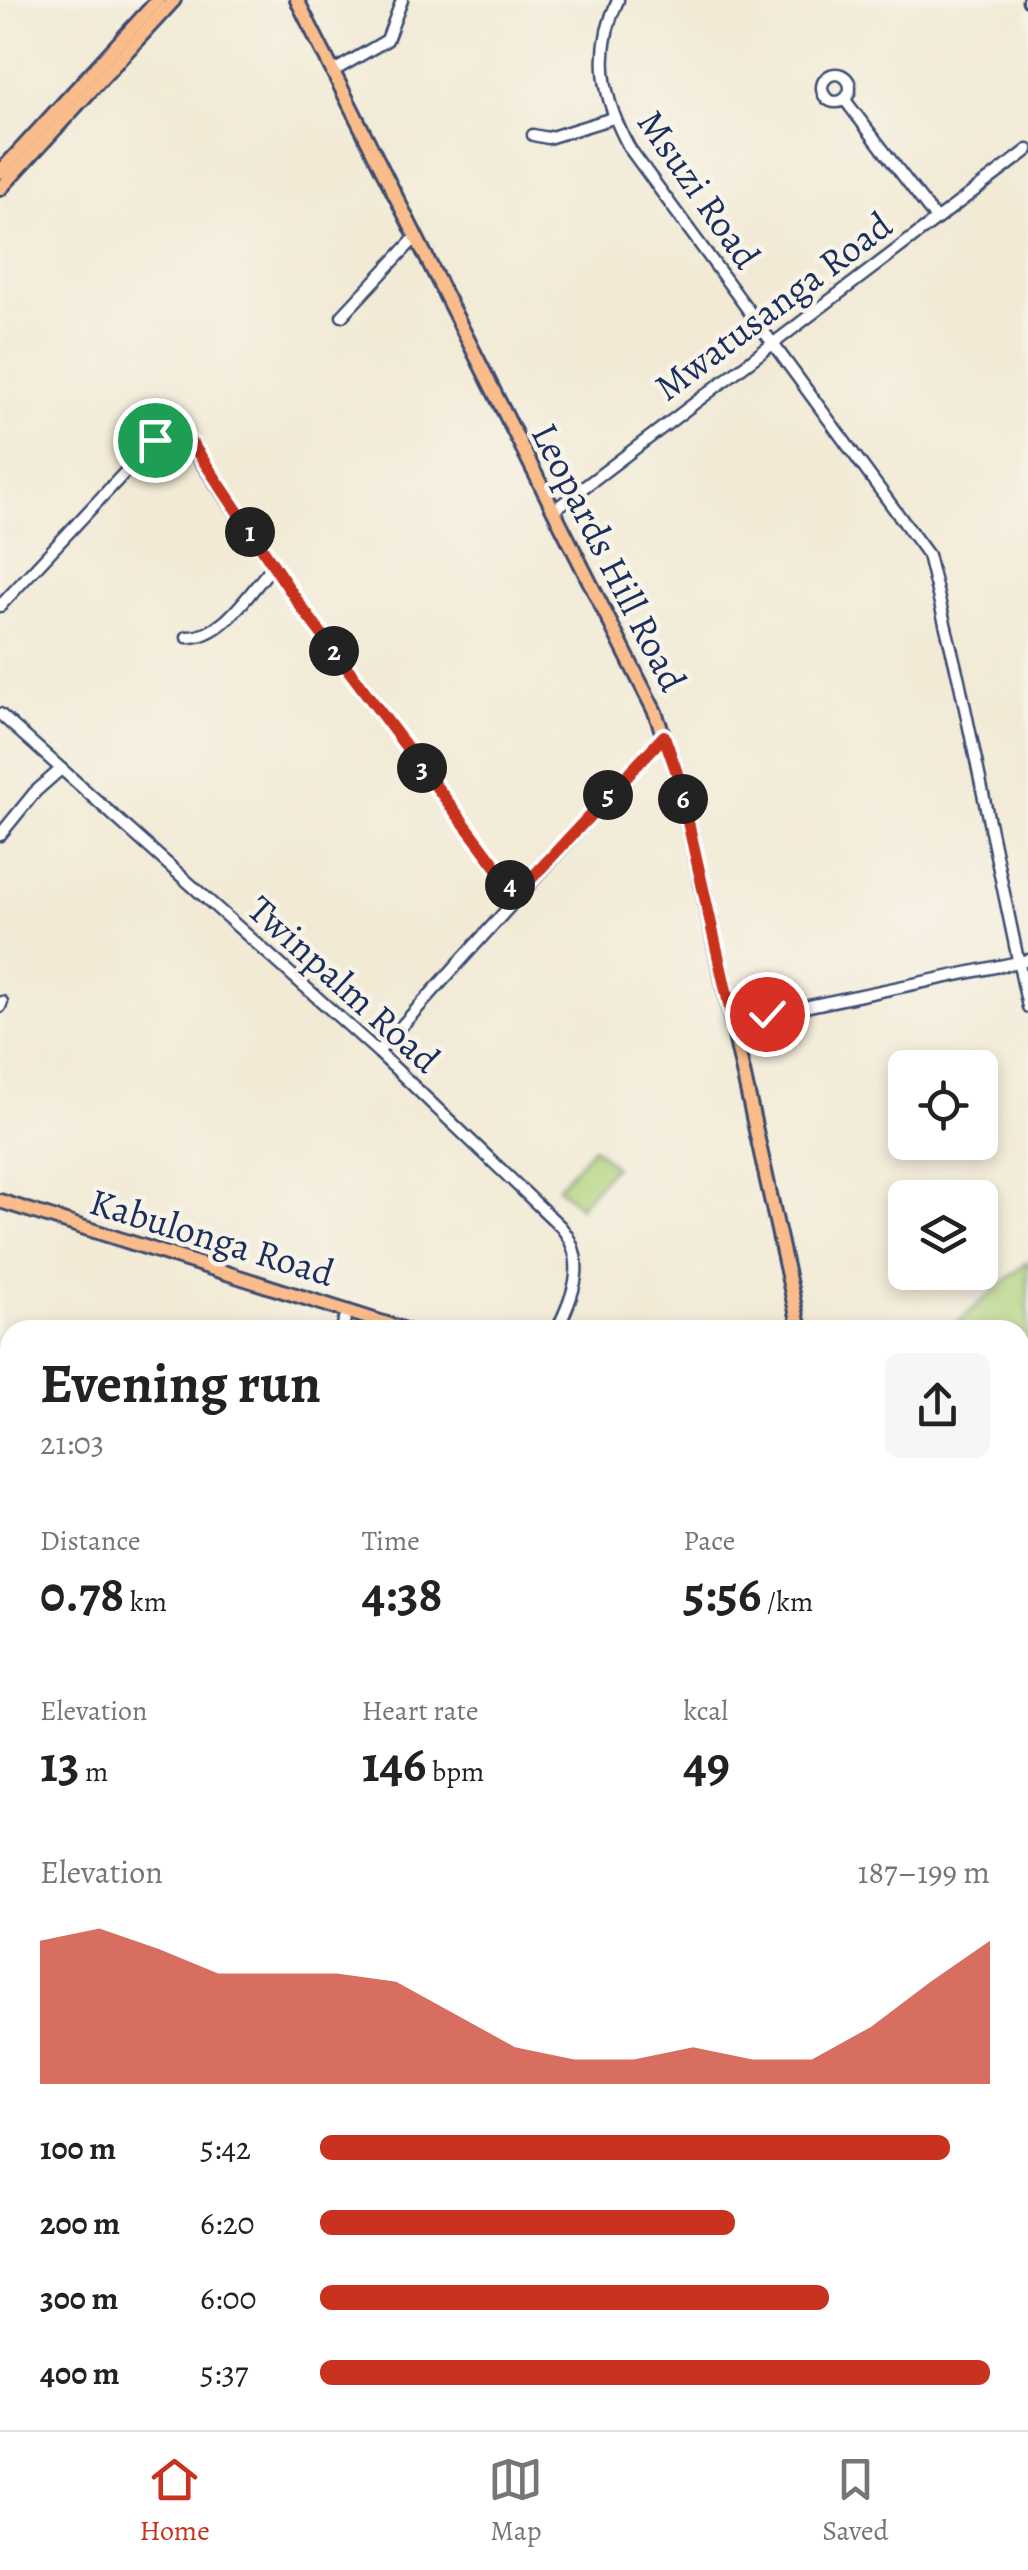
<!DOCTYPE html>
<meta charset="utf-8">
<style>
:root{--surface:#fff;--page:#f6f6f6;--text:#222;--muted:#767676;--line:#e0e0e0;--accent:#c8321e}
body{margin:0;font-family:Alegreya,serif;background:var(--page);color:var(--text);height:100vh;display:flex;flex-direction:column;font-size:38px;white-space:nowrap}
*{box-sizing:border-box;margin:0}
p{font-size:32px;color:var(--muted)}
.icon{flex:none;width:55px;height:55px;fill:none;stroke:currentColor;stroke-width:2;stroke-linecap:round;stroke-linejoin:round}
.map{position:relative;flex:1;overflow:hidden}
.side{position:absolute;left:0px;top:1320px;width:1030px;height:1110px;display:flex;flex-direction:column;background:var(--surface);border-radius:30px 30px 0 0;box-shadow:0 5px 15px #0003}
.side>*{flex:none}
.fabs{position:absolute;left:888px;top:1050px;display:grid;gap:20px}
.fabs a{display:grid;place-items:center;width:110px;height:110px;border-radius:15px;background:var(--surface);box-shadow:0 5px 15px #0003;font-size:50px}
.pin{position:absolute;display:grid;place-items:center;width:85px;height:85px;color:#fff;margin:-42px;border:5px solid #fff;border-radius:50%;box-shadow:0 2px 10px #0007}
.km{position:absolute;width:50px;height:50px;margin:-25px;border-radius:50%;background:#222;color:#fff;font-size:28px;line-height:50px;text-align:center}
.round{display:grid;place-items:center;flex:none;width:105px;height:105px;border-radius:15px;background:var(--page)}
.headline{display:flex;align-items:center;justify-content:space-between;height:170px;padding:0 40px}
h1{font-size:55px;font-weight:700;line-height:75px}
.figures{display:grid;grid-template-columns:repeat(3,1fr);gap:15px;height:170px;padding:10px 40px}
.figures div{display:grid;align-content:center}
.figures b{font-size:50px;font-weight:700}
.figures small{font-size:28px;font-weight:400}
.figures p{font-size:28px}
.chart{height:280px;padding:20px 40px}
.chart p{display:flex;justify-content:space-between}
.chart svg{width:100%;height:180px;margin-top:10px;fill:var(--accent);opacity:.7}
ul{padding:0 40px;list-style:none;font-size:32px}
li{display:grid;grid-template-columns:160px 120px 1fr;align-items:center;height:75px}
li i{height:25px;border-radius:12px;background:var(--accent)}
.dock{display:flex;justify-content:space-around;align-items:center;height:140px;border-top:2px solid var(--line);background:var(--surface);font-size:28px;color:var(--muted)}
.dock a{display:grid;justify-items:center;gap:5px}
.dock .active{color:var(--accent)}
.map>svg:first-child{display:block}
</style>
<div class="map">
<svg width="1028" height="2430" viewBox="0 0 1028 2430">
<rect width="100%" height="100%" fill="#f7f3e8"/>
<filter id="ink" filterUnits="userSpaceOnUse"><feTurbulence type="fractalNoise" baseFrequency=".01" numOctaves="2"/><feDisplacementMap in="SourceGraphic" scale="20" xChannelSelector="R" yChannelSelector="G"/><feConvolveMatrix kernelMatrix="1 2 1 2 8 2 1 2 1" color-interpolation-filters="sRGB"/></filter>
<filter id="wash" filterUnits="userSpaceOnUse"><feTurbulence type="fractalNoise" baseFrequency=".0048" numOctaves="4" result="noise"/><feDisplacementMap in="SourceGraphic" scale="40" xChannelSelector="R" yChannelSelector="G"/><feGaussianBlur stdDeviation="2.25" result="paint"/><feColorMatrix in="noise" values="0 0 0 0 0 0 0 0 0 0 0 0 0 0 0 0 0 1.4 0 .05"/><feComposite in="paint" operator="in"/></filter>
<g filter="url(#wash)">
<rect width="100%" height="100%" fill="#f2ead5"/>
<!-- green -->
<g fill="#add17a" stroke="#64806c" stroke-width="2.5">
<path d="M593,1147L614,1166L579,1207L558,1187Z"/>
<path d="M1028,1261V1507L1020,1504V1330H949Z"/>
<path d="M1028,2024V2430H739L742,2420H1020V2032Z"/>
</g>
</g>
<g filter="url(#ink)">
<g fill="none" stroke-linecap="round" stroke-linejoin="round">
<defs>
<g id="minor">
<path d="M618,0C593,53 603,100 630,149L928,555L959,680L1028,1007"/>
<path d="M1028,0V1"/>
<path d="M332,72L387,40L402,0"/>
<circle cx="836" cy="88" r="14"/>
<path d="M845,100L936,219"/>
<path d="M533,135L548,138L613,118"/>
<path d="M342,316L415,238"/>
<path d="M554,510L1028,150"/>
<path d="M0,606L155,440L174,434L184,438L302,608L517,895"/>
<path d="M187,637C224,638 249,592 273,566"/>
<path d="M0,714L378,1052L560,1226C589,1260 574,1293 557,1330"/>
<path d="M0,835L35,792L61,769"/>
<path d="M0,1007L2,1002"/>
<path d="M733,1022L1028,960"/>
<path d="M378,1052L664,736"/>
<path d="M341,1330L348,1311"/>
<path d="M0,1463L10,1467"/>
<path d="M0,1712L10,1715"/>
<path d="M1020,1822L1028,1825"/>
<path d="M1020,1989L1028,1982"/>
<path d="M0,2202L10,2205"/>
<path d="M0,2296L10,2284"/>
<path d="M0,2365L10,2374"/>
<path d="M62,2420L74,2430"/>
<path d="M378,2420L388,2430"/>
<path d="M623,2430L627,2420"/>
</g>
<g id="major">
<path d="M297,0L655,712L677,773L800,1330"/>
<path d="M0,172L158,0"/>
<path d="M0,189L174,0"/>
<path d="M0,1201L406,1330"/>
<path d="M1020,1526L1028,1529"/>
<path d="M1020,1538L1028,1541"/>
</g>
</defs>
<!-- minor casing -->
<use href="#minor" stroke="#3b4b70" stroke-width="15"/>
<!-- major casing -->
<use href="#major" stroke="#3b4b70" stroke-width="18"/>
<!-- minor -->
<use href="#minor" stroke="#fff" stroke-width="10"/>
<!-- major -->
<use href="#major" stroke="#f9bc8a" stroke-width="12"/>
</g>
</g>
<g fill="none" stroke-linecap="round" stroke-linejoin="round" filter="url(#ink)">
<defs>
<path id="route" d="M155,440L174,434L193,445L302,608L517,894L664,736L677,773L733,1022L767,1014"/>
</defs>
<!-- route casing -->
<use href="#route" stroke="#fff" stroke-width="20"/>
<!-- route -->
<use href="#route" stroke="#c8321e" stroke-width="12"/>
</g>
<g text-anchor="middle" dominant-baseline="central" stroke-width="9" stroke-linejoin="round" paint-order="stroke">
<!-- street labels -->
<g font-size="38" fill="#1b2f5e" stroke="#f7f3e8">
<text transform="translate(699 189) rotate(55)">Msuzi Road</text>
<text transform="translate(773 306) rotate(-37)">Mwatusanga Road</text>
<text transform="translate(609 557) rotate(63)">Leopards Hill Road</text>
<text transform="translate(344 984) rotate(42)">Twinpalm Road</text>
<text transform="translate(212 1237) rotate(17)">Kabulonga Road</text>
</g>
</g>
</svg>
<div class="fabs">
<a><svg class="icon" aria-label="locate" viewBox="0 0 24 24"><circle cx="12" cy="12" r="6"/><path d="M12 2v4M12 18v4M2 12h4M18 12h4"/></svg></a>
<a><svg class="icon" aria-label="layers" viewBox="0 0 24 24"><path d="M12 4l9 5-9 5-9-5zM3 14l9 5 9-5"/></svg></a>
</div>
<div class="pin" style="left:155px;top:440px;background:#1e9e55"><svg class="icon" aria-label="arrive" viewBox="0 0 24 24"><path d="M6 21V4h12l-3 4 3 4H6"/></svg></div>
<div class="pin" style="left:767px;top:1014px;background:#d93025"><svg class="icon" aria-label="check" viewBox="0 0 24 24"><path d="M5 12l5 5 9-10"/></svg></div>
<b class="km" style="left:250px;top:532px">1</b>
<b class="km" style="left:334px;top:651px">2</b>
<b class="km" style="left:422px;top:768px">3</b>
<b class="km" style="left:510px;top:885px">4</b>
<b class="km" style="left:608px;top:795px">5</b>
<b class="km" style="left:683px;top:799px">6</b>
<section class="side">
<div class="headline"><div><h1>Evening run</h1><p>21:03</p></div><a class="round"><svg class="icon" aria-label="share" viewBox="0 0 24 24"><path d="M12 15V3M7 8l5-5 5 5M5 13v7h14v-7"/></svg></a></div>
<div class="figures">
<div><p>Distance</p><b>0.78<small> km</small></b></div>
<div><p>Time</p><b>4:38</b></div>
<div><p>Pace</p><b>5:56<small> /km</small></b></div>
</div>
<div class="figures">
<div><p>Elevation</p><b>13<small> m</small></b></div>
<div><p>Heart rate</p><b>146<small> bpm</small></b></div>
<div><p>kcal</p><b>49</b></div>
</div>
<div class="chart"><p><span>Elevation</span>187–199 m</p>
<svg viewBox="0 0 160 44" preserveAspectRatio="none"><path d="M0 44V9L10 6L20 11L30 17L40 17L50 17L60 19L70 27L80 35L90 38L100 38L110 35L120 38L130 38L140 30L150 19L160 9V44z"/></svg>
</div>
<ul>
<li><b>100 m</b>5:42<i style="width:94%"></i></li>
<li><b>200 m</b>6:20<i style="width:62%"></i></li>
<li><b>300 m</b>6:00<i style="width:76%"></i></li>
<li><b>400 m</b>5:37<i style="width:100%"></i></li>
</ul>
</section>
</div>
<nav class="dock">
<a class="active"><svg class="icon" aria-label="home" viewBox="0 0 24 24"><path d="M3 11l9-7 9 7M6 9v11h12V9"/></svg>Home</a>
<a><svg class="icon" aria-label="map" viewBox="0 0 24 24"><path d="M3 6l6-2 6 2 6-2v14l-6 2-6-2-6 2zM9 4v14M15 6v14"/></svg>Map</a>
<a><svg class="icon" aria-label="saved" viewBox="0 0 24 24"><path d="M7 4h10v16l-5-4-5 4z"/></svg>Saved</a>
</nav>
